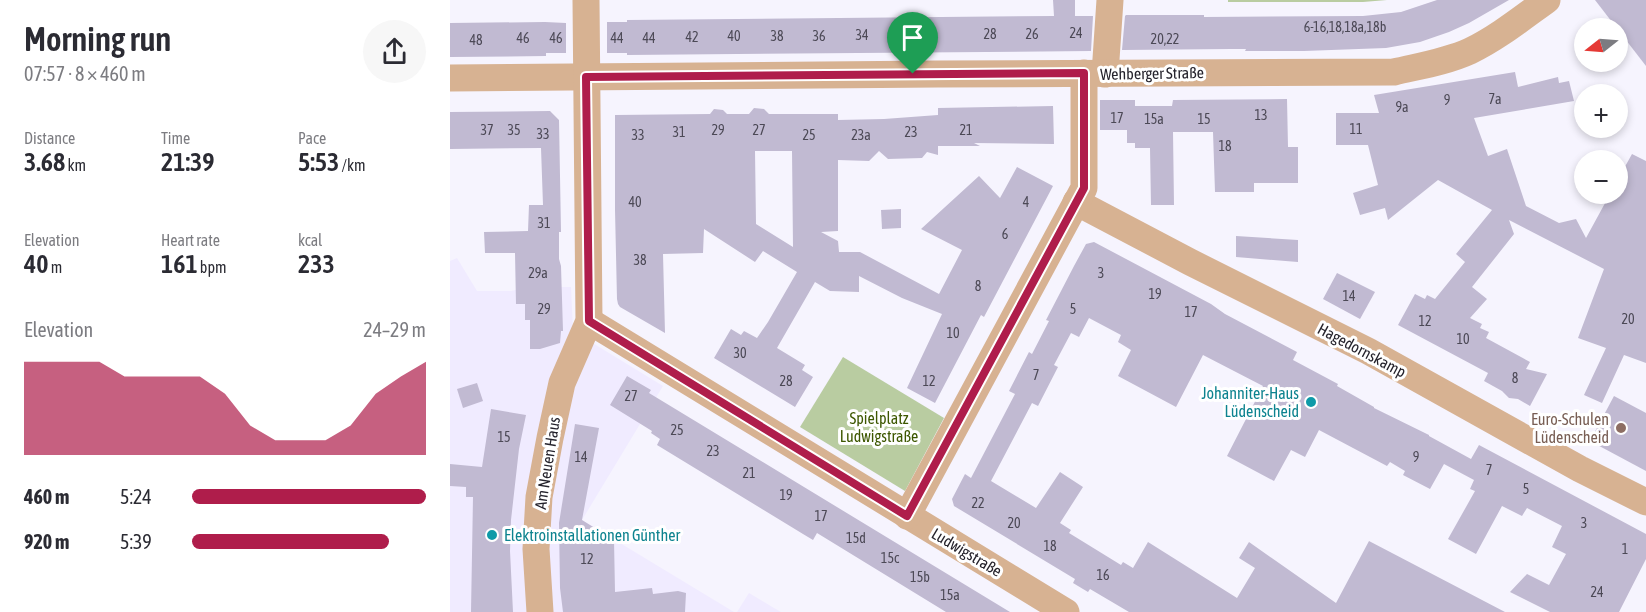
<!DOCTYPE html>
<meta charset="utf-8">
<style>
:root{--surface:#fff;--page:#f7f7f7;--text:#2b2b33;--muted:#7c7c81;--accent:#af1d4b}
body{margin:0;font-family:"Asap Condensed",sans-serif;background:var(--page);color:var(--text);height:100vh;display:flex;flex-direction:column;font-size:22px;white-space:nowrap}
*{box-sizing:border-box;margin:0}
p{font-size:20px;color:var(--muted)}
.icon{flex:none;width:33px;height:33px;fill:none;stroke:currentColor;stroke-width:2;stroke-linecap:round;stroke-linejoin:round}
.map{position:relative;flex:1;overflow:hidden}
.drawer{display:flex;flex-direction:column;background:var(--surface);width:450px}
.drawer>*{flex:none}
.needle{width:39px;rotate:253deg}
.tools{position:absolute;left:1124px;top:18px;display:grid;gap:12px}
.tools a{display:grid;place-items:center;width:54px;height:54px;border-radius:50%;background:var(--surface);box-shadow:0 3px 9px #0003;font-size:30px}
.pin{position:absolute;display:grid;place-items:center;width:51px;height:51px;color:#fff;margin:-62px -26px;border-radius:50% 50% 50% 0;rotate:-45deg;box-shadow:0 0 6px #0007}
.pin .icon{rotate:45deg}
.round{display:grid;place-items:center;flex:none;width:63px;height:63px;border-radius:32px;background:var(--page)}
.summary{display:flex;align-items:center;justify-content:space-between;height:102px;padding:0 24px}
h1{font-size:33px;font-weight:600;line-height:45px}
.stats{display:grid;grid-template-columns:repeat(3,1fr);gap:9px;height:102px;padding:6px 24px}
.stats div{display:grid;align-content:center}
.stats b{font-size:26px;font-weight:600}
.stats small{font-size:16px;font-weight:400}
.stats p{font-size:16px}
.chart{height:168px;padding:12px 24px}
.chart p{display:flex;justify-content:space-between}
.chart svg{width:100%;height:108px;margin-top:6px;fill:var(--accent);opacity:.7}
ul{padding:0 24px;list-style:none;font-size:20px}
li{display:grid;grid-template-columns:96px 72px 1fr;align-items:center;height:45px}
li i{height:15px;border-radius:8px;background:var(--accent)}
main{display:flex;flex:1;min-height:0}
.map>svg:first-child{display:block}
</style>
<main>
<section class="drawer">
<div class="summary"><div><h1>Morning run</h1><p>07:57 · 8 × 460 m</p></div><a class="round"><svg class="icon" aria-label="share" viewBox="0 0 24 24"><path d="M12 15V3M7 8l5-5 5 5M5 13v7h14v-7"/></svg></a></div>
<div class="stats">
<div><p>Distance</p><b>3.68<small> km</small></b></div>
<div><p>Time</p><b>21:39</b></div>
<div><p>Pace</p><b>5:53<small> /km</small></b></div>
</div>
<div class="stats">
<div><p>Elevation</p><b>40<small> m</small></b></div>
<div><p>Heart rate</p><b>161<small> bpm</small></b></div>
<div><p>kcal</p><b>233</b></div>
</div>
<div class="chart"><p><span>Elevation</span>24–29 m</p>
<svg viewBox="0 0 160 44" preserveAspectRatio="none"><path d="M0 44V6L10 6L20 6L30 6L40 12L50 12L60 12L70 12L80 19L90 32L100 38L110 38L120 38L130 32L140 19L150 12L160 6V44z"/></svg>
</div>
<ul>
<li><b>460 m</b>5:24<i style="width:100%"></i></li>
<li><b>920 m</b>5:39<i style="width:84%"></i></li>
</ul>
</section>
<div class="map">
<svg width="1196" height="612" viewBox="0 0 1196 612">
<rect width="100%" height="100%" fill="#f6f4fe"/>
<!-- built -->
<g fill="#f0ebff">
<path d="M7,258L27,291H61L79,287H121L123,331L213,386L132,520L284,612H0V261Z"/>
<path d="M299,593L324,608L331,612H287Z"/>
</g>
<!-- green -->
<g fill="#b9cca1">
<path d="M778,0H937L913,2H778Z"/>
<path d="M393,357L494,418L455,491L350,427Z"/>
</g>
<!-- building -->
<g fill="#c1bad2" fill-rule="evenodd">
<path d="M603,0H625V16H643L641,51L177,55V53H157V22H177V20L604,16Z"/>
<path d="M987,0H1059L1019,23L999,32L970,42L936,48L854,51H795L796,49H781L672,50L675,16L676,15H754V17L913,16L951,12Z"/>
<path d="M1145,0H1196V66Z"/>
<path d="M95,22L116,23V53H96V56L0,57V23Z"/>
<path d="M1065,72L1068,87L1108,77L1109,83L1119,81L1124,101L1024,118L1038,156L1057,149L1076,206L1109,223L1126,219L1136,238L1160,194H1167V181L1182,154L1196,161V363L1174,355L1152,403L1134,395L1156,348L1128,338L1154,269L1059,220L1064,234L1022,287L1037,299L1020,318L1032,324L1030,328L1039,332L1036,338L1080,362L1076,369L1097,374L1080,406L1068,399L1059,398L1052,391L1034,381L1038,373L948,325L965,294L975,299L977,295L985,299L1015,262L1006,254L1042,210L988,180L938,220L935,208L910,215L903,193L928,185L918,145H886V113H929L924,95Z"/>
<path d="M837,99L838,147H848V183H804V192H765L763,132H723L724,205H701L700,148H685V143H677V130H650V100H685V106H722L723,100Z"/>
<path d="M603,106L604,144L524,143L530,146H488V155L477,152L472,158L438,159L429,151L419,161L388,160V231L371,232L388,241L389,252H410L489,294L512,250L471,229L529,176L550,198L567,167L603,186L534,317L531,315L485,403L457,388L492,314L452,298L409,276V292L380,291L365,282L327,348L355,365L352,370L363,377L345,407L264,358L281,329L291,335L294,331L307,338L318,322L347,272L313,251L305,262L254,229L253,253L213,254L215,333L170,307L168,304L167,299L165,210V115L260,114L264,109L273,110L277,114H299L304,108L314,109L319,114H388V120L434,119L488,115V108ZM305,151H342L343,247L306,224Z"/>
<path d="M100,111L109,120L111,232H109V259L111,266L113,331H111L110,343L90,349H80V320H75V304H66L65,253H35L34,232L78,231L79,205H93L91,148L0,149V112Z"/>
<path d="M451,209V228L432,229L431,210Z"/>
<path d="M786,236L848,240V262L786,257Z"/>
<path d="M644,242L761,304L775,314L847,352L843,360L888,384L887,386L924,407V408L979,435V436L1021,459L1029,445L1196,534V559L1169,612H1100L1060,592L1077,574L1099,585L1116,554L1102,547L1112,526L1077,508L1072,516L1052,506L1026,554L998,539L1025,491L1020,489L1024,480L994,464L980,489L953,475L955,471L940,462L937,466L869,430L855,457L841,450L824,481L777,456L813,386L753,355L726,407L668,376L681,350L668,342L671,335L639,318L629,337L621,333L604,365L608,367L588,406L582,403L541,481L586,508L610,472L633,487L610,523L621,530L619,533L671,565L673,562L683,568L698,542L787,598L805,568L789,558L799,542L886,603L919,541L1055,612H679L640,589L638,592L623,583L625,579L504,506L502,499L515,474L521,478L565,394L559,391L579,352L582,354L599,321L596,320L624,266L636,244Z"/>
<path d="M887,273L925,292L910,319L873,299Z"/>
<path d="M177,376L201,390L199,393L560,612H496L367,533L363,540L353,534L207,445L210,439L201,433L202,431L160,405Z"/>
<path d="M27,383L33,401L13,408L7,389Z"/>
<path d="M1164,396L1196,413V471L1140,441Z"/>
<path d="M41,409L76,415L69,449L61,520L60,551L63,612H21L23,497H16V487L0,486V464L32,467Z"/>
<path d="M125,424L149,428L132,520L164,540L165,592L202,588L203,594L228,591L236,593L235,612H113L110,588L109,523Z"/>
</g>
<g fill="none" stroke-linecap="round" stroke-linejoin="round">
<!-- street -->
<g stroke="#d7b292" stroke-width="27">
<path d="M655,74L660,0"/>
<path d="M0,78L488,74L944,72C969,66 996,62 1020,51C1047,38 1072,18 1097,0"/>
<path d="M626,202L740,262L918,351L1130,469L1196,502"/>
<path d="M139,321L616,612"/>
<path d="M457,516L634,188V73"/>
<path d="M90,612L86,549L89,497L100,438L112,383L139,321L136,0"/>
</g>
</g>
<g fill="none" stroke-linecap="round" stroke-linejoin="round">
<defs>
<path id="route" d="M634,73V188L457,516L139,321L136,77Z"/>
</defs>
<!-- route casing -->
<use href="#route" stroke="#fff" stroke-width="12"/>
<!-- route -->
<use href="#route" stroke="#af1d4b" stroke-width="8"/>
</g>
<!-- markers -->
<g fill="#0f9aa8" stroke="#fff" stroke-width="2">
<circle cx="861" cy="402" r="6"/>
<circle cx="42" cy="535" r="6"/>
</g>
<circle fill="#8d6e63" stroke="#fff" stroke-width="2" cx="1171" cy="428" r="6"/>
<g text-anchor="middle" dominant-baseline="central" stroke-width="6" stroke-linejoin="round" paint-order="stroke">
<!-- number labels -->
<g font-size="14" fill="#4c4956">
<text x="895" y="27">6-16,18,18a,18b</text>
<text x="626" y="33">24</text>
<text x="540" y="34">28</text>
<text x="582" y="34">26</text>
<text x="412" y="35">34</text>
<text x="284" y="36">40</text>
<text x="327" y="36">38</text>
<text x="369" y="36">36</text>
<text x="242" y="37">42</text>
<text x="73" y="38">46</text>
<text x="106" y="38">46</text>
<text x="167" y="38">44</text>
<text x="199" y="38">44</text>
<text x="715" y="39">20,22</text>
<text x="26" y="40">48</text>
<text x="1045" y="99">7a</text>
<text x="997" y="100">9</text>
<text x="952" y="107">9a</text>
<text x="811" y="115">13</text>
<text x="667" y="118">17</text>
<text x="704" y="119">15a</text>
<text x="754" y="119">15</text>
<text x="906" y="129">11</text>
<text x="37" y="130">37</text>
<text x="64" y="130">35</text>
<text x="268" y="130">29</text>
<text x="309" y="130">27</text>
<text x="516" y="130">21</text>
<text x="229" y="132">31</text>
<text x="461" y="132">23</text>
<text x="93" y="134">33</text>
<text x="188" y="135">33</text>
<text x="359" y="135">25</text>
<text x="411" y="135">23a</text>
<text x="775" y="146">18</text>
<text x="185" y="202">40</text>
<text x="576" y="202">4</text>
<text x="94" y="223">31</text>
<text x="555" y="234">6</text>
<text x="190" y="260">38</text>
<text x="88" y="273">29a</text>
<text x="651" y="273">3</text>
<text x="528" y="286">8</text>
<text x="705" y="294">19</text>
<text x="899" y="296">14</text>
<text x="94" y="309">29</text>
<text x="623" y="309">5</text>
<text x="741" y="312">17</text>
<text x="1178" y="319">20</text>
<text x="975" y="321">12</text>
<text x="503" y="333">10</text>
<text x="1013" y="339">10</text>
<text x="290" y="353">30</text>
<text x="586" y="375">7</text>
<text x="1065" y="378">8</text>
<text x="336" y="381">28</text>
<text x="479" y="381">12</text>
<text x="181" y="396">27</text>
<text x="227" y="430">25</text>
<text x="54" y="437">15</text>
<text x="263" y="451">23</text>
<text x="131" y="457">14</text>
<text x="966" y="457">9</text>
<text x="1039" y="470">7</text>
<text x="299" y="473">21</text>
<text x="1076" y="489">5</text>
<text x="336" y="495">19</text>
<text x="528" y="503">22</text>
<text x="371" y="516">17</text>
<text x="564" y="523">20</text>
<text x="1134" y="523">3</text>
<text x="406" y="538">15d</text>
<text x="600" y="546">18</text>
<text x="1175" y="549">1</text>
<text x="440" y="558">15c</text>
<text x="137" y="559">12</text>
<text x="653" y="575">16</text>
<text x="470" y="577">15b</text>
<text x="1147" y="592">24</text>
<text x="500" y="595">15a</text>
</g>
<!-- street labels -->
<g font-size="16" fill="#25232c" stroke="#fff">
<text transform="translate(702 73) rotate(-1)">Wehberger Straße</text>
<text transform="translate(912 350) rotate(28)">Hagedornskamp</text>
<text transform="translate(97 463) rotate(-81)">Am Neuen Haus</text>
<text transform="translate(517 552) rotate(31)">Ludwigstraße</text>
</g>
<!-- culture labels -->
<g font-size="16" fill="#0d838f" stroke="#fff" text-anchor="end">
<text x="849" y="393">Johanniter-Haus<tspan x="849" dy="18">Lüdenscheid</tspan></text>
<text x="54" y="535" text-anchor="start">Elektroinstallationen Günther</text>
</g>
<!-- park labels -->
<g font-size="16" fill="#3d5701" stroke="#fff">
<text x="429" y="418">Spielplatz<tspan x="429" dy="18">Ludwigstraße</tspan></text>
</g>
<!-- education labels -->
<g font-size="16" fill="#785e54" stroke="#fff" text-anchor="end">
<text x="1159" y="419">Euro-Schulen<tspan x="1159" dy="18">Lüdenscheid</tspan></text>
</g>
</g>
</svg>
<div class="tools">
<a><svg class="needle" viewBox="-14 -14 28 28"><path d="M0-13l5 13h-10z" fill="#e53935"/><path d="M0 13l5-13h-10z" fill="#7c7c81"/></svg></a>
<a>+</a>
<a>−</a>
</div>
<div class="pin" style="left:463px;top:74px;background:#1e9e55"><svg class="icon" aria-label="arrive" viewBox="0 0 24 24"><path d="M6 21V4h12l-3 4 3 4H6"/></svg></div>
</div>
</main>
